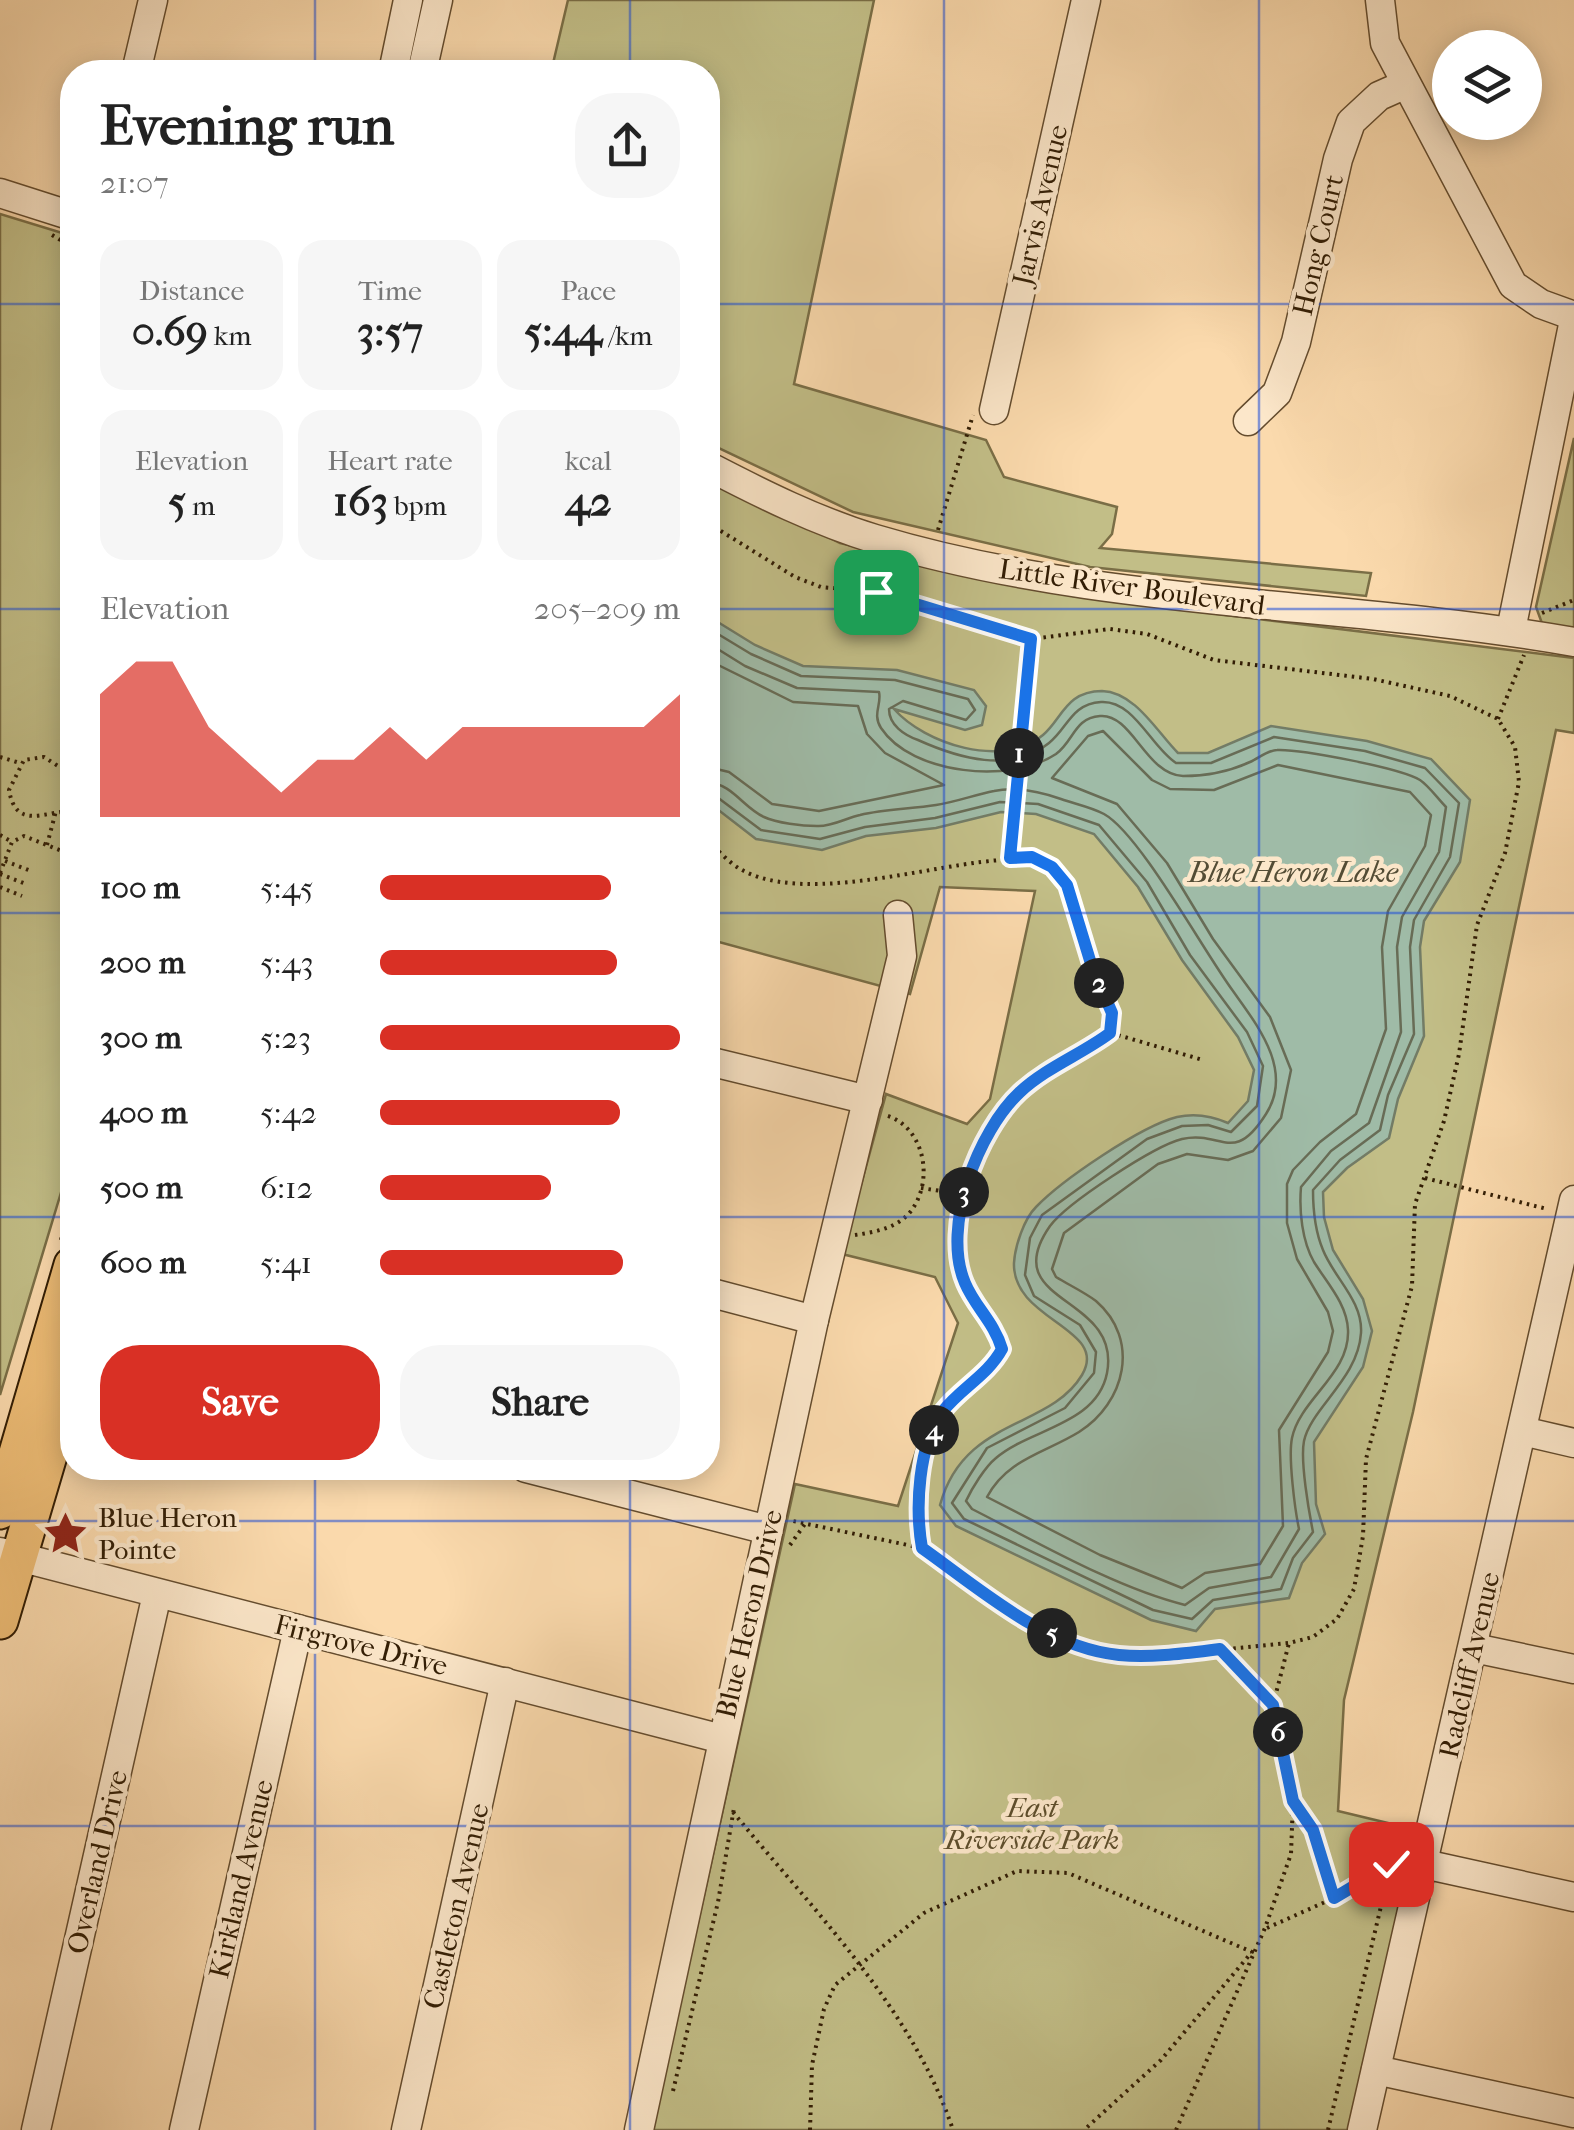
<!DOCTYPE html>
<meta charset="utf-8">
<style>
:root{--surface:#fff;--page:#f6f6f6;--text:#222;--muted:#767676;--accent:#d93025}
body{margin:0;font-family:"IM FELL French Canon",serif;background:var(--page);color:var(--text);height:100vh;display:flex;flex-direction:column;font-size:38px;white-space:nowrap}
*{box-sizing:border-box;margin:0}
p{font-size:32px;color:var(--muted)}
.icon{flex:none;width:55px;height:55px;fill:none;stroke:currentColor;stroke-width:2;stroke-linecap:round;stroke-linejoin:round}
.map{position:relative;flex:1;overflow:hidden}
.drawer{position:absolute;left:60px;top:60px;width:660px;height:1420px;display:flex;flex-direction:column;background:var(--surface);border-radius:40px;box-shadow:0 5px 25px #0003}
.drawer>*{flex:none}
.tools{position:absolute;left:1432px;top:30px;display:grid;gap:20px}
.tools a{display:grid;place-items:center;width:110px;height:110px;border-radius:50%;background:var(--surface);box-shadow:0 5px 25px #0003;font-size:50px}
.pin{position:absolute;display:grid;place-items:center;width:85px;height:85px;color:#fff;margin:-42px;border-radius:20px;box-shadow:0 5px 15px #0006}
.km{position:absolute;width:50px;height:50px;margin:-25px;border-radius:50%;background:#222;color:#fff;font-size:28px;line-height:50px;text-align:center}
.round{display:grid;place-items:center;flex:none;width:105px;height:105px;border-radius:40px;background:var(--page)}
.headline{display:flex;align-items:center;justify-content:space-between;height:170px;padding:0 40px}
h1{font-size:55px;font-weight:700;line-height:75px}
.stats{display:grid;grid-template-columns:repeat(3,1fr);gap:15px;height:170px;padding:10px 40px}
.stats div{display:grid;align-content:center;border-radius:25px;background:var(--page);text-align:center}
.stats b{font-size:42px;font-weight:700}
.stats small{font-size:28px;font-weight:400}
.stats p{font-size:28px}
.chart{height:280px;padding:20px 40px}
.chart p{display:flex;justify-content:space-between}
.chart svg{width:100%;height:180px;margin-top:10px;fill:var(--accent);opacity:.7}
.action{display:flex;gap:20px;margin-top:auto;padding:20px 40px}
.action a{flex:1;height:115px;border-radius:40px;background:var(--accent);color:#fff;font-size:40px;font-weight:700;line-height:115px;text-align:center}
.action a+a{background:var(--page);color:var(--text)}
ul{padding:0 40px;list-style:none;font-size:32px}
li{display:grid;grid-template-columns:160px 120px 1fr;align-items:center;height:75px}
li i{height:25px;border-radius:12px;background:var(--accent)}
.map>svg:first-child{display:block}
</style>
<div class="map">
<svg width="1574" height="2130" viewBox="0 0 1574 2130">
<rect width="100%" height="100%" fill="#fbdaad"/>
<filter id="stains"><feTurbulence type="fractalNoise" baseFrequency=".002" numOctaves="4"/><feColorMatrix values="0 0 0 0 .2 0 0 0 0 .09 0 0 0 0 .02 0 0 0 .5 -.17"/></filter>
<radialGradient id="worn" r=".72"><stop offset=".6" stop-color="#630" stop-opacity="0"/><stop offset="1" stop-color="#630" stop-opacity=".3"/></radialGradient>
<!-- green -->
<g fill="#c2be87" stroke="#7a6e46" stroke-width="2.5">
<path d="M568,0H874L794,384L986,440L1004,477L1117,507L1112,534L1100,548L1371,573L1366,596L1090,567L853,512L708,443V72H551Z"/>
<path d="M0,214L72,236V1156L0,1395Z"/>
<path d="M1574,438V630L1543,626L1536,607Z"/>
<path d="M708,477L840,543L1073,596L1574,658V733L1556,730L1413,1412L1344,1700L1338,1811L1421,1831L1352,2130H652L795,1484L898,1506L958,1323L935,1277L842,1254L886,1094L967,1124L990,1099L1035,891L940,887L910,994L708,939Z"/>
</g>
<!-- water -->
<path fill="#9fbba7" stroke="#737c66" stroke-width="2.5" d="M708,616L755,645L803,666L897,670L974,690L986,706L982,725L965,730L894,709C925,744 1002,769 1043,735C1062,719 1066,691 1102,691C1135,692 1157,732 1178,753H1208L1271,726L1367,741L1431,759L1470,800L1460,862L1424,921L1420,947L1424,1036L1398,1099L1389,1138L1347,1168L1323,1192L1324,1217L1333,1250L1363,1299L1372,1331L1363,1367L1314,1442L1316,1504L1325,1534L1302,1563L1289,1598L1215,1609L1196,1631L1151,1620L956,1526L940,1505C964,1417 1049,1430 1082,1375C1110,1328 1012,1321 1014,1263C1015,1246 1024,1219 1036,1207C1062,1180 1141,1126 1177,1117C1195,1113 1212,1116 1228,1123L1248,1101L1254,1070L1238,1037L1182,960L1138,887L1094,834L1036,814L1001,812L936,828L866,836L822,850L756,839L708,802Z"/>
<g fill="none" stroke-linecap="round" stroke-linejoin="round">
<!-- shore -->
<g stroke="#686c56" stroke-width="2.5">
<path d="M708,628L751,654L801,676L895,680L968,699L975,710L966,720L903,701L889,709C889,725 904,735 918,740C958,758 1011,774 1049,743C1068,728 1071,704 1101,702C1134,700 1151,747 1176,763H1211L1274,737L1365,751L1425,768L1459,803L1450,857L1414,920L1410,947L1414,1034L1388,1095L1380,1130L1340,1160L1313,1190C1313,1211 1315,1231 1323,1250C1334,1278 1363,1301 1361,1333C1358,1379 1311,1408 1304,1441C1300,1461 1309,1512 1313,1532L1293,1558L1281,1589L1213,1600L1192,1619L1153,1610L964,1519L952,1503L987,1448L1065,1408L1094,1373L1096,1352L1080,1325L1034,1296L1025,1275L1030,1238L1042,1215L1147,1139L1182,1126L1208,1125L1231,1132L1257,1106L1263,1066L1247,1032L1190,955L1147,882L1099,825L1038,804L1000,802L935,818L865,827L820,839L761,830L717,797L708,795"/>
<path d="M708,643L745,666L797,688L879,692C882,704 872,714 881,728C912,775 1011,784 1056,754C1074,741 1074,718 1100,716C1132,713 1146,775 1183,776C1207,776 1228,772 1250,762C1259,758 1268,750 1277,750C1301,749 1400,768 1420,780C1429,786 1438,799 1446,807L1439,852L1402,917L1397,947L1401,1032L1369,1123L1331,1151L1301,1187C1299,1211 1302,1241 1314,1262C1327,1283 1347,1304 1348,1330C1350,1374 1300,1399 1292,1438C1288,1457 1295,1510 1299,1529L1271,1577L1209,1588L1185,1605C1116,1588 1037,1542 972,1509L966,1501C972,1488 985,1467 996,1458C1029,1429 1097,1425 1107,1373C1122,1294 995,1305 1050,1226C1067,1203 1154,1146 1182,1139C1222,1130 1233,1166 1266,1114C1294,1070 1257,1025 1233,991C1204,952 1140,834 1104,814C1091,807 1075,804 1061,799C1041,792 1016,786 994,791C974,795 956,802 936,805C911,809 885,809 860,815C846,818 831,827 817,826C802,826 777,823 764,817C744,808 732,784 708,782"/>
<path d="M708,660L793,702L858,706L867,734L885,753L944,785L819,811L772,804L729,772L708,767"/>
<path d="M1103,731L1152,780L1170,789L1214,790L1278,765L1410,792L1431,815L1425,846L1388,911L1382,947L1386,1029L1356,1114L1320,1142L1293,1170L1287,1184V1223L1297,1259L1328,1312L1333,1331L1328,1352L1279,1430L1283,1526L1260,1564L1205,1573L1182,1588L1100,1555L987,1497C1007,1459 1045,1453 1079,1432C1125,1403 1141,1340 1096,1301C1084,1292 1069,1285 1056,1277L1052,1269L1064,1233L1158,1164L1187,1154L1228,1160L1253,1151L1281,1118L1291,1070L1270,1017L1213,939L1167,863L1117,804L1052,778L1088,736Z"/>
</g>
<defs>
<g id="minor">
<path d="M1380,0L1385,43L1513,285L1541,304L1574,316"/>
<path d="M136,72L153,0"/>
<path d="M393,72L408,0"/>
<path d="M422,72L438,0"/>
<path d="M0,193L72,216"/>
<path d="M994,410L1086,0"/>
<path d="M1248,421L1277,393L1296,342L1338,159L1351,122L1379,96L1406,84"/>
<path d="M708,466C762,494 816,521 875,539C1102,607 1342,601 1574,642"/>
<path d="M1511,630L1574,320"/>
<path d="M708,1061L868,1100"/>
<path d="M708,1292L814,1320"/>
<path d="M1522,1431L1574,1443"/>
<path d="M526,1468L768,1530"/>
<path d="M0,1552L722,1739"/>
<path d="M1474,1648L1574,1669"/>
<path d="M1424,1864L1574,1897"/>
<path d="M1376,2070L1574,2113"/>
<path d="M36,2130L157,1594"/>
<path d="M184,2130L298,1629"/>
<path d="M406,2130L505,1682"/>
<path d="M639,2130L814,1320L902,956L898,915"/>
<path d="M1362,2130L1574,1200"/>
</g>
<g id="major">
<path d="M0,1511L72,1265"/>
<path d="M0,1621L72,1378"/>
</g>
</defs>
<!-- minor casing -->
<use href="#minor" stroke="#644c2e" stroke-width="31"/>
<!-- major casing -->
<use href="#major" stroke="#321d04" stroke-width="39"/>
<!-- path -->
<g stroke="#321d04" stroke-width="4" stroke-dasharray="2.5 5" stroke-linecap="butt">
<path d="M52,235L72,247"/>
<path d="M72,478L63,501L72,520"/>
<path d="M708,523L795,577L821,587L876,592L1031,639L1110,629L1147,634L1214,660L1373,679L1450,696L1498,719L1515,747L1519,782L1505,853L1477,925L1459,1054L1444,1121L1415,1204L1412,1286L1366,1459L1363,1536L1354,1589L1337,1619L1313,1637L1289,1643L1150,1657L1114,1655L1060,1637L1015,1613L922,1548L793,1521"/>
<path d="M938,530L973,415"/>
<path d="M1542,613L1574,600"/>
<path d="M1498,719L1524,655"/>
<path d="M0,757L20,763"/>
<path d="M72,765L58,766L44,757L24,760L9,790C16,831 45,811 72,811"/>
<path d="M0,835L12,842"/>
<path d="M708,841C718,850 730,864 742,870C827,916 1014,831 1055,870C1073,888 1074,916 1082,940C1092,970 1113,1001 1111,1033C1082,1054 1047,1067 1020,1092C978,1131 941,1227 965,1283C975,1307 994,1322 1002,1349C988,1375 961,1388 943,1411C918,1444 915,1508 922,1548"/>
<path d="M47,845L56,811"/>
<path d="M1011,858L1031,639"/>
<path d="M5,861L31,871"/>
<path d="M0,873L12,842L24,836L72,855"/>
<path d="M0,874L26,884"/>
<path d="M0,887L22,896"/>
<path d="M1111,1033L1203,1060"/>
<path d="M1425,1178L1547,1209"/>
<path d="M921,1188L961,1194"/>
<path d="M855,1235C875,1232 898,1228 911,1211C935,1179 924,1126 885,1115"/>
<path d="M61,1240L72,1201"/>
<path d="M790,1545L805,1524"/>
<path d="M1220,1649L1272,1704"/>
<path d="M1293,1801L1313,1830L1333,1897"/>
<path d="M733,1812C812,1909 913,2009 953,2130"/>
<path d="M1267,1928L1334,1898L1391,1864"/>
<path d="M673,2091L718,1902L734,1808"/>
<path d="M810,2130L812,2065L824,2009L835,1985L924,1913L1017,1871L1068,1873L1252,1952L1161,2060L1084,2130"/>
<path d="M1176,2130L1265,1928L1291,1854L1293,1801L1273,1705L1289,1643"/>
<path d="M1328,2130L1391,1864L1401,1850"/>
</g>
<!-- minor -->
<use href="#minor" stroke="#fce7ca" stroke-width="28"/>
<!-- major -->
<use href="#major" stroke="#eebd76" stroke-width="35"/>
</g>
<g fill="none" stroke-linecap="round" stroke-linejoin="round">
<defs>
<path id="route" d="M876,592L1031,639L1010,858L1032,857L1052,867L1067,885L1092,967L1112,1013L1110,1033C1082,1054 1047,1067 1020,1092C978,1131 941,1227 965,1283C975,1307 994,1322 1002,1349C988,1375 961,1388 943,1411C918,1445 915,1508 922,1548C980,1589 1046,1648 1119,1655C1153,1658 1187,1653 1220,1649L1273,1705L1293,1801L1313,1830L1334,1898L1391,1864"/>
</defs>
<!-- route casing -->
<use href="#route" stroke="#fff" stroke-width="20"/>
<!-- route -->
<use href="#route" stroke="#1a73e8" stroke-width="12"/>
</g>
<!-- grid -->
<path fill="none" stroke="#1d4ed8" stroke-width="2.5" stroke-opacity="0.55" d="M315,0V72M630,0V72M944,0V2130M1259,0V2130M0,304H72M708,304H1574M0,609H72M708,609H1574M0,913H72M708,913H1574M0,1217H72M708,1217H1574M315,1468V2130M630,1468V2130M0,1521H1574M0,1826H1574"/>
<!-- icons -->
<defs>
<symbol id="sight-bare" viewBox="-9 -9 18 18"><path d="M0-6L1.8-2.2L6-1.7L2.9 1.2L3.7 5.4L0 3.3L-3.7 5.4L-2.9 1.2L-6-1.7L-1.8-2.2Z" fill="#8f2418" stroke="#fce7ca" stroke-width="2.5" paint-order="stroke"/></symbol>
</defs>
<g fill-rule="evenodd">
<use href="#sight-bare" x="34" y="1502" width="63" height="63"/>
</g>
<g text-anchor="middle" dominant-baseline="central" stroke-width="9" stroke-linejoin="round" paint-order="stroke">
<!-- street labels -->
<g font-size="28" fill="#321d04" stroke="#fce7ca">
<text transform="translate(1040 205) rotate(-77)">Jarvis Avenue</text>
<text transform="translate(1318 245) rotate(-77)">Hong Court</text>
<text transform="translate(1132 587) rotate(8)">Little River Boulevard</text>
<text transform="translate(749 1614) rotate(-77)">Blue Heron Drive</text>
<text transform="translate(361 1645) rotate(14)">Firgrove Drive</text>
<text transform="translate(1469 1665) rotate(-77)">Radcliff Avenue</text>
<text transform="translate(97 1862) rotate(-77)">Overland Drive</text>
<text transform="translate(241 1879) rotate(-77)">Kirkland Avenue</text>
<text transform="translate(456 1906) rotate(-77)">Castleton Avenue</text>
</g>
<!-- poi labels -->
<g font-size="28" fill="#321d04" stroke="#fce7ca" text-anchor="start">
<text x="98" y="1517">Blue Heron<tspan x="98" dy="32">Pointe</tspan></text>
</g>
<!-- park labels -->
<g font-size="28" font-style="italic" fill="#5d4d2b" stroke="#fce7ca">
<text x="1032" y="1807">East<tspan x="1032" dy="32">Riverside Park</tspan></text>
</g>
<!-- water labels -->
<g font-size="30" font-style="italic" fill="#534c35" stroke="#fce7ca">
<text x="1293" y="872">Blue Heron Lake</text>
</g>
</g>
<rect width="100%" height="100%" filter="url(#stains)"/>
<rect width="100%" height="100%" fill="url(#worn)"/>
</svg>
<div class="tools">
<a><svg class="icon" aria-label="layers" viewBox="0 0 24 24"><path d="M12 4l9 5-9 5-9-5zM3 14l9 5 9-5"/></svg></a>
</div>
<div class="pin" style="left:876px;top:592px;background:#1e9e55"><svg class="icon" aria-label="arrive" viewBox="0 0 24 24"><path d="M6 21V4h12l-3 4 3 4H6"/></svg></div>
<div class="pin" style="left:1391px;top:1864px;background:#d93025"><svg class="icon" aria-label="check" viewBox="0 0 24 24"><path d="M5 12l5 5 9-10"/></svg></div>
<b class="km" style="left:1019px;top:753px">1</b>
<b class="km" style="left:1099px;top:983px">2</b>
<b class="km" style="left:964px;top:1192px">3</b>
<b class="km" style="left:934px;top:1430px">4</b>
<b class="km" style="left:1052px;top:1633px">5</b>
<b class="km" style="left:1278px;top:1732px">6</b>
<section class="drawer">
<div class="headline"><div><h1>Evening run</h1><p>21:07</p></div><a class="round"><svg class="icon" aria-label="share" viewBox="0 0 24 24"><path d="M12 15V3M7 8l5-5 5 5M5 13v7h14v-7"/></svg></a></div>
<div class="stats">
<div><p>Distance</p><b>0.69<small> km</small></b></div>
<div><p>Time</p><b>3:57</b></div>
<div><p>Pace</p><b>5:44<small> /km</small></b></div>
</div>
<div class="stats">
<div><p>Elevation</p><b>5<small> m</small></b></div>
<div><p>Heart rate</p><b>163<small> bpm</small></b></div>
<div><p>kcal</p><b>42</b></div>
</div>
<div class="chart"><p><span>Elevation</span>205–209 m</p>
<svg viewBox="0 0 160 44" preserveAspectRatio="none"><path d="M0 44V14L10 6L20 6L30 22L40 30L50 38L60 30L70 30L80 22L90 30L100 22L110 22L120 22L130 22L140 22L150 22L160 14V44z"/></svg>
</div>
<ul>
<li><b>100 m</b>5:45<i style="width:77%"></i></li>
<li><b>200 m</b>5:43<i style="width:79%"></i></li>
<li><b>300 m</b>5:23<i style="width:100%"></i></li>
<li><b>400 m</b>5:42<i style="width:80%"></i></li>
<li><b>500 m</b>6:12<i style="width:57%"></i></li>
<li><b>600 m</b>5:41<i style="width:81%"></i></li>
</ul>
<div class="action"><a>Save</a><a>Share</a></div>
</section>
</div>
